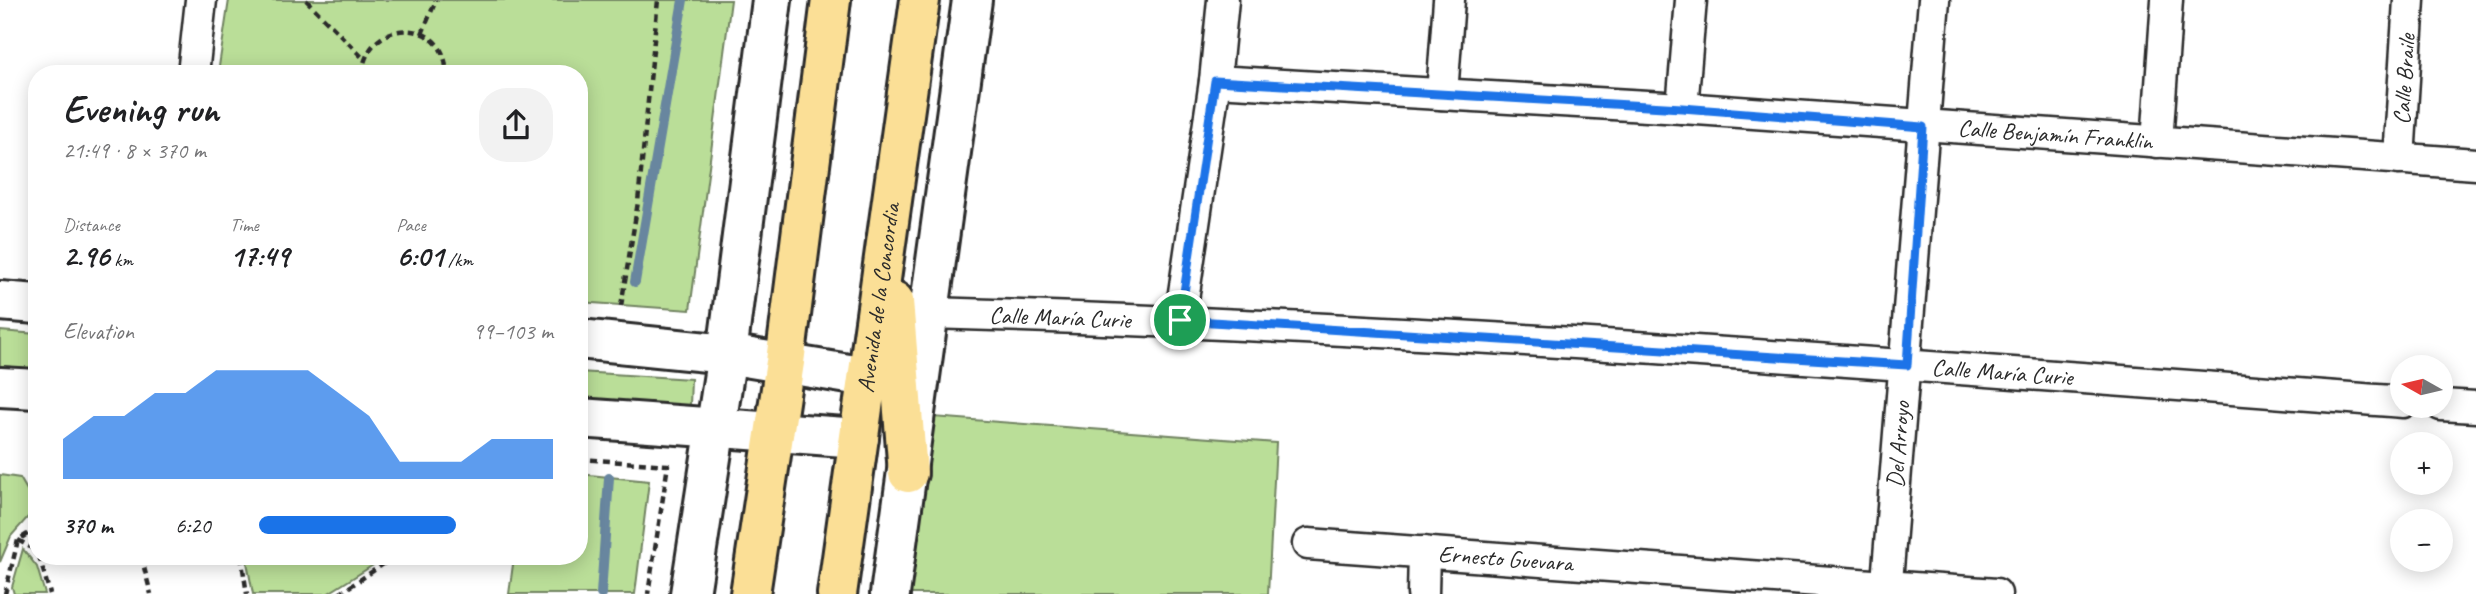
<!DOCTYPE html>
<meta charset="utf-8">
<style>
:root{--surface:#fff;--page:#f2f2f2;--text:#202124;--muted:#757577;--accent:#1a73e8}
body{margin:0;font-family:Caveat,sans-serif;background:var(--page);color:var(--text);height:100vh;display:flex;flex-direction:column;font-size:26px;white-space:nowrap}
*{box-sizing:border-box;margin:0}
p{font-size:23px;color:var(--muted)}
.icon{flex:none;width:38px;height:38px;fill:none;stroke:currentColor;stroke-width:2;stroke-linecap:round;stroke-linejoin:round}
.map{position:relative;flex:1;overflow:hidden}
.sheet{position:absolute;left:28px;top:65px;width:560px;height:500px;display:flex;flex-direction:column;background:var(--surface);border-radius:28px;box-shadow:0 4px 18px #0003}
.sheet>*{flex:none}
.needle{width:46px;rotate:278deg}
.buttons{position:absolute;left:2390px;top:355px;display:grid;gap:14px}
.buttons a{display:grid;place-items:center;width:63px;height:63px;border-radius:50%;background:var(--surface);box-shadow:0 4px 18px #0003;font-size:35px}
.pin{position:absolute;display:grid;place-items:center;width:60px;height:60px;color:#fff;margin:-30px;border:4px solid #fff;border-radius:50%;box-shadow:0 2px 7px #0007}
.round{display:grid;place-items:center;flex:none;width:74px;height:74px;border-radius:28px;background:var(--page)}
.overview{display:flex;align-items:center;justify-content:space-between;height:119px;padding:0 35px}
h1{font-size:38px;font-weight:600;line-height:52px}
.metrics{display:grid;grid-template-columns:repeat(3,1fr);gap:10px;height:119px;padding:7px 35px}
.metrics div{display:grid;align-content:center}
.metrics b{font-size:30px;font-weight:600}
.metrics small{font-size:19px;font-weight:400}
.metrics p{font-size:19px}
.chart{height:196px;padding:14px 35px}
.chart p{display:flex;justify-content:space-between}
.chart svg{width:100%;height:126px;margin-top:7px;fill:var(--accent);opacity:.7}
ul{padding:0 35px;list-style:none;font-size:23px}
li{display:grid;grid-template-columns:112px 84px 1fr;align-items:center;height:52px}
li i{height:18px;border-radius:9px;background:var(--accent)}
.map>svg:first-child{display:block}
</style>
<div class="map">
<svg width="2476" height="594" viewBox="0 0 2476 594">
<rect width="100%" height="100%" fill="#fff"/>
<filter id="ink" filterUnits="userSpaceOnUse"><feTurbulence type="fractalNoise" baseFrequency=".0143" numOctaves="2"/><feDisplacementMap in="SourceGraphic" scale="14" xChannelSelector="R" yChannelSelector="G"/><feConvolveMatrix kernelMatrix="1 2 1 2 8 2 1 2 1" color-interpolation-filters="sRGB"/></filter>
<g filter="url(#ink)">
<!-- green -->
<g fill="#bade98" stroke="#728462" stroke-width="2">
<path d="M229,0H731L690,310L579,302V74L218,73Z"/>
<path d="M0,331L37,334V369L0,366Z"/>
<path d="M579,372L691,379L690,406L579,399Z"/>
<path d="M933,417L1276,443L1268,594H908Z"/>
<path d="M579,474L649,481L635,594H509L514,557L579,556Z"/>
<path d="M0,475L20,478L37,507L11,536L0,562Z"/>
<path d="M23,549L37,567L45,594H14L12,587Z"/>
<path d="M246,557V556L386,557L327,594H253Z"/>
</g>
<g fill="none" stroke-linecap="round" stroke-linejoin="round">
<!-- stream -->
<g stroke="#67869f" stroke-width="10">
<path d="M635,282L683,0"/>
<path d="M601,594L609,478"/>
</g>
<defs>
<g id="street">
<path d="M193,74L201,0"/>
<path id="s1" d="M1215,81L1682,108L2476,164"/>
<path d="M1442,94L1449,0"/>
<path d="M1682,108L1691,0"/>
<path d="M2157,142L2167,0"/>
<path id="s2" d="M2399,159L2409,0"/>
<path id="s3" d="M930,313C1422,327 1912,365 2403,402"/>
<path d="M1180,320L1215,81L1223,0"/>
<path d="M2441,405L2476,407"/>
<path id="s4" d="M1308,544L1996,594"/>
<path d="M1423,594L1424,552"/>
<path id="s5" d="M1886,594L1934,0"/>
</g>
<g id="secondary">
<path d="M0,301L37,304"/>
<path d="M579,339L727,354L867,377"/>
<path d="M0,387L37,389"/>
<path d="M579,418L859,438"/>
<path d="M690,594L727,354L772,0"/>
<path d="M890,594L972,0"/>
</g>
<g id="primary">
<path d="M894,301L908,473"/>
<path d="M750,594L785,362L831,0"/>
<path id="s6" d="M837,594L920,0"/>
</g>
</defs>
<!-- street casing -->
<use href="#street" stroke="#2b2b2b" stroke-width="35"/>
<!-- secondary casing -->
<use href="#secondary" stroke="#2b2b2b" stroke-width="44"/>
<!-- primary casing -->
<use href="#primary" stroke="#2b2b2b" stroke-width="44"/>
<!-- path -->
<g stroke="#2b2b2b" stroke-width="4.5" stroke-dasharray="7 5" stroke-linecap="butt">
<path d="M306,0L364,59"/>
<path d="M422,34L436,0"/>
<path d="M362,74C368,13 449,19 446,74"/>
<path d="M621,306L638,202L658,0"/>
<path d="M579,459L668,465L648,594"/>
<path d="M18,540L37,551"/>
<path d="M39,556L50,594"/>
<path d="M141,556L151,594"/>
<path d="M241,556L247,594"/>
<path d="M5,594L18,540L37,528"/>
<path d="M339,594L395,556"/>
</g>
<!-- street -->
<use href="#street" stroke="#fff" stroke-width="30"/>
<!-- secondary -->
<use href="#secondary" stroke="#fff" stroke-width="38"/>
<!-- primary -->
<use href="#primary" stroke="#fbdf96" stroke-width="38"/>
</g>
</g>
<g fill="none" stroke-linecap="round" stroke-linejoin="round" filter="url(#ink)">
<defs>
<path id="route" d="M1215,81L1682,108L1923,127L1907,365L1180,320Z"/>
</defs>
<!-- route casing -->
<use href="#route" stroke="#fff" stroke-width="14"/>
<!-- route -->
<use href="#route" stroke="#1a73e8" stroke-width="9"/>
</g>
<g text-anchor="middle" dominant-baseline="central" stroke-width="7" stroke-linejoin="round" paint-order="stroke">
<!-- street labels -->
<g font-size="24" fill="#2b2b2b" stroke="#fff">
<text stroke="none"><textPath href="#s2" startOffset="80">Calle Braile</textPath></text>
<text stroke="none"><textPath href="#s1" startOffset="842">Calle Benjamín Franklin</textPath></text>
<text stroke="none"><textPath href="#s6" startOffset="299">Avenida de la Concordia</textPath></text>
<text stroke="none"><textPath href="#s3" startOffset="130">Calle María Curie</textPath></text>
<text stroke="none"><textPath href="#s3" startOffset="1074">Calle María Curie</textPath></text>
<text stroke="none"><textPath href="#s5" startOffset="150">Del Arroyo</textPath></text>
<text stroke="none"><textPath href="#s4" startOffset="198">Ernesto Guevara</textPath></text>
</g>
</g>
</svg>
<div class="buttons">
<a><svg class="needle" viewBox="-14 -14 28 28"><path d="M0-13l5 13h-10z" fill="#e53935"/><path d="M0 13l5-13h-10z" fill="#757577"/></svg></a>
<a>+</a>
<a>−</a>
</div>
<div class="pin" style="left:1180px;top:320px;background:#1e9e55"><svg class="icon" aria-label="arrive" viewBox="0 0 24 24"><path d="M6 21V4h12l-3 4 3 4H6"/></svg></div>
<section class="sheet">
<div class="overview"><div><h1>Evening run</h1><p>21:49 · 8 × 370 m</p></div><a class="round"><svg class="icon" aria-label="share" viewBox="0 0 24 24"><path d="M12 15V3M7 8l5-5 5 5M5 13v7h14v-7"/></svg></a></div>
<div class="metrics">
<div><p>Distance</p><b>2.96<small> km</small></b></div>
<div><p>Time</p><b>17:49</b></div>
<div><p>Pace</p><b>6:01<small> /km</small></b></div>
</div>
<div class="chart"><p><span>Elevation</span>99–103 m</p>
<svg viewBox="0 0 160 44" preserveAspectRatio="none"><path d="M0 44V30L10 22L20 22L30 14L40 14L50 6L60 6L70 6L80 6L90 14L100 22L110 38L120 38L130 38L140 30L150 30L160 30V44z"/></svg>
</div>
<ul>
<li><b>370 m</b>6:20<i style="width:67%"></i></li>
</ul>
</section>
</div>
